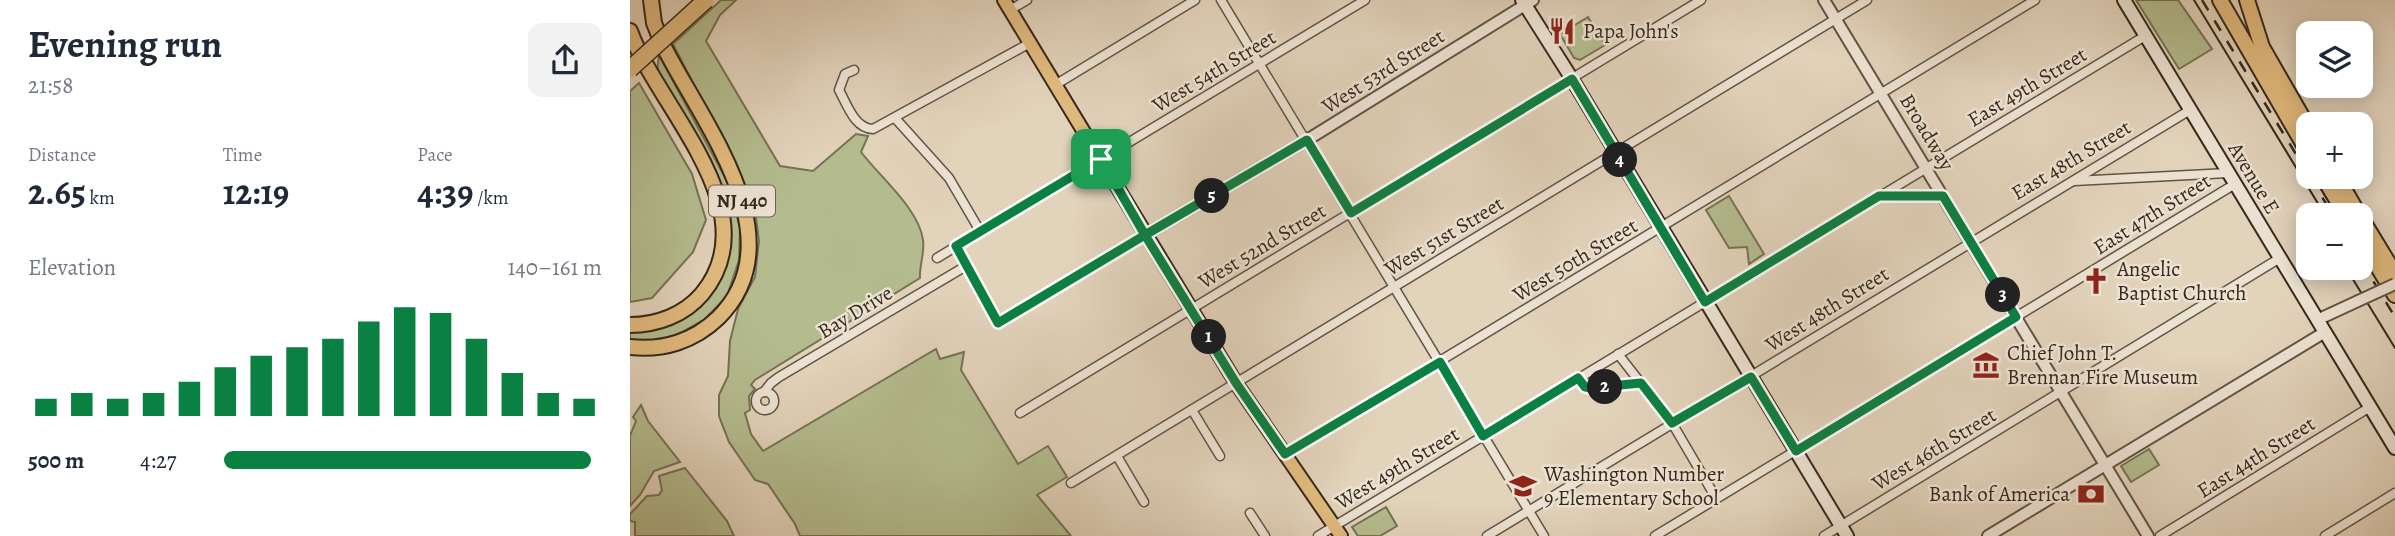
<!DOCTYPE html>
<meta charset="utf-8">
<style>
:root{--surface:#fff;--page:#f2f2f3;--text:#1f2937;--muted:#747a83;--accent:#0b8043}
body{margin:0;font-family:Alegreya,serif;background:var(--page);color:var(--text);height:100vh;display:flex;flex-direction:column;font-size:26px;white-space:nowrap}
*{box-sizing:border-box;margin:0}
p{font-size:23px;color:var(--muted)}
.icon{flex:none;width:38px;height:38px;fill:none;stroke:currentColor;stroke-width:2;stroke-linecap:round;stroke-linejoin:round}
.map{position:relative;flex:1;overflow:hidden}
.side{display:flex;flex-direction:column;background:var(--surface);width:630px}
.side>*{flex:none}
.tools{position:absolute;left:1666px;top:21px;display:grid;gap:14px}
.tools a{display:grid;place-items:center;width:77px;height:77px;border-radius:14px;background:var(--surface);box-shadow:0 4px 18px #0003;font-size:35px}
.pin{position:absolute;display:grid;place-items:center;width:60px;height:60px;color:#fff;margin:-30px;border-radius:14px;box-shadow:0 4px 10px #0006}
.km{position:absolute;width:35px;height:35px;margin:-18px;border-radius:50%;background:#222;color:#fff;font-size:19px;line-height:35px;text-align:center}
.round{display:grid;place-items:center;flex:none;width:74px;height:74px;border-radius:14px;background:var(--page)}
.head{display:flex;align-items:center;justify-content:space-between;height:119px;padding:0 28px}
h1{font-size:38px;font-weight:700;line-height:52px}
.metrics{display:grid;grid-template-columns:repeat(3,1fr);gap:10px;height:119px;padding:7px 28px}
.metrics div{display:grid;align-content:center}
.metrics b{font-size:35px;font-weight:700}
.metrics small{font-size:19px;font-weight:400}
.metrics p{font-size:19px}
.chart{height:196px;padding:14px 28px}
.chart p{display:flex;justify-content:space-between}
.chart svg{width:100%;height:126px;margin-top:7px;stroke:var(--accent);stroke-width:6}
ul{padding:0 28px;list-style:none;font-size:23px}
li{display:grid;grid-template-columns:112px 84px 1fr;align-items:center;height:52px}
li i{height:18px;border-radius:9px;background:var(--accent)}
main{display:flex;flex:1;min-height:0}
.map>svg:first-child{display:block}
</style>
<main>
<section class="side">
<div class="head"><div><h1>Evening run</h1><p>21:58</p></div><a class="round"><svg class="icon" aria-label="share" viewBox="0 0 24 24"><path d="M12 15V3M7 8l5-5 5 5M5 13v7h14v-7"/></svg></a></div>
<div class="metrics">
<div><p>Distance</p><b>2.65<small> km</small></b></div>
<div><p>Time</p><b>12:19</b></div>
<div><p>Pace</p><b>4:39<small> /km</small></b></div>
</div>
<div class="chart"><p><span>Elevation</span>140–161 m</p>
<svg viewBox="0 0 160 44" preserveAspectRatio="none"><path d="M5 44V38M15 44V36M25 44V38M35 44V36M45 44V32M55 44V27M65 44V23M75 44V20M85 44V17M95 44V11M105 44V6M115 44V8M125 44V17M135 44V29M145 44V36M155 44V38"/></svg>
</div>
<ul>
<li><b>500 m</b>4:27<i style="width:97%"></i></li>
</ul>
</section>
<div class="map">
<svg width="1765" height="536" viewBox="0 0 1765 536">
<rect width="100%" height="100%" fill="#e2d3bb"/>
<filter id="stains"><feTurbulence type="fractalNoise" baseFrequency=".00286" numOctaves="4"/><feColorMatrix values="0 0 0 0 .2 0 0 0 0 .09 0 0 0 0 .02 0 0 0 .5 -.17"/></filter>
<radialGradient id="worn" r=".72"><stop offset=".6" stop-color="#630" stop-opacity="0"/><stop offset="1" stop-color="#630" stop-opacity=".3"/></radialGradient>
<!-- green -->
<g fill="#b4bc8f" stroke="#757255" stroke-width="2">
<path d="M91,0H106L90,15L76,41L150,166L183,171L226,134L238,136L231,152C250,177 289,209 293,240C295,253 289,266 290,278L125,380L121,385L125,389L119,396L120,410L115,413L121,434L133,451L306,349L310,359L334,352L331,370L388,464L418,446L437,477L407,495L441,536H170L165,524L138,484L125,480L99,442L89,416V395L98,376L100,341L108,309L125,277L129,241L124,202L43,44Z"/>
<path d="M1506,0H1548L1582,49L1549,69Z"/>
<path d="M958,17L975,45L950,60L944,58L930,34Z"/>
<path d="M29,55L98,183L110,228L109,260L97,296L74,320L45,336L13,342L0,339V331L19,330L51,320L80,293L100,234L27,72Z"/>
<path d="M9,83L62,174L76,220L63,252L22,298L0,302V91Z"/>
<path d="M1099,196L1134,254L1119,264L1117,247L1099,248L1076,210Z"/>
<path d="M11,405L18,421L50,462L24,471L10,495L0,506V436L6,421L3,417Z"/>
<path d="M1519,449L1529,465L1501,482L1491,466Z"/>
<path d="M55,468L97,521L104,536H5V522L0,521V514L17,496L29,495L32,490L29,476Z"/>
<path d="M756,507L767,526L750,536H728L722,527Z"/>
</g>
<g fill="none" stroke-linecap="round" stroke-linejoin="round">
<defs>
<g id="minor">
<path d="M591,0L914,536"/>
<path d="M380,10L397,0"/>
<path d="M224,70L215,74L209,90C217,104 224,128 243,129L400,43"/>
<path d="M425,85L565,0"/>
<path d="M265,118L319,178L350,231"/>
<path d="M1444,181L1598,173"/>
<path d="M1252,196H1313"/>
<path d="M326,246L368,323L515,235"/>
<path d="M307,258L735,0"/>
<path d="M988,354L1042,423L1086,498"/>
<path d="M948,378L955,388H959L1011,383"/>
<path d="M134,392L141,383L149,377L336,266"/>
<circle cx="135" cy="401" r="9"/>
<path d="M562,410L590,456"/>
<path d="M390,413L1071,0"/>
<path d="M655,455L1405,0"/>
<path d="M487,456L514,502"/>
<path d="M441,483L1237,0"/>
<path d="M620,513L635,536"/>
<path d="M688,536L1515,36"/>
<path d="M857,536L1560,110"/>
<path d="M1025,536L1605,184"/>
<path d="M1194,536L1650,258"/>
<path d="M1530,536L1740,407"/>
<path d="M1695,536L1765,493"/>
</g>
<g id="tertiary">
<path d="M1194,0L1518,536"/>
<path d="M515,235L677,140L903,0"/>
<path d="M1687,320L1728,301"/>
<path d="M1358,536L1695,332"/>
</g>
<g id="secondary">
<path d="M892,0L942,79L1217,536"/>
<path d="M1494,0L1765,448"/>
</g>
<path id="primary" d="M374,0L606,383L711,536"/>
<g id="trunk">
<path d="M1590,0L1678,152"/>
<path d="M1617,0L1632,47L1678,127"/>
<path d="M0,31C27,107 141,211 72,294C54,315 27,325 0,325"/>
<path d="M1693,177L1716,215"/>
<path d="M1707,177L1729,215"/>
<path d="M1731,218L1765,274"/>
<path d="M1731,239L1765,295"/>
<path d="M0,347C33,351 64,341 88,318C169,238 69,119 32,43L24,23L21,0"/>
</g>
</defs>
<!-- minor casing -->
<use href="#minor" stroke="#615443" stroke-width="11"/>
<!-- tertiary casing -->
<use href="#tertiary" stroke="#615443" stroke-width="14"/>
<!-- secondary casing -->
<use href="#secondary" stroke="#36291b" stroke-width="16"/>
<!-- primary casing -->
<use href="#primary" stroke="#36291b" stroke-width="16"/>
<!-- trunk casing -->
<use href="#trunk" stroke="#36291b" stroke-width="18"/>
<!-- minor -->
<use href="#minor" stroke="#ece2d3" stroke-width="8"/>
<!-- tertiary -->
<use href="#tertiary" stroke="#ece2d3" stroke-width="10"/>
<!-- secondary -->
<use href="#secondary" stroke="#ece2d3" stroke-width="12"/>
<!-- primary -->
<use href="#primary" stroke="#e1ba7e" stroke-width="12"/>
<!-- trunk -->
<use href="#trunk" stroke="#e1ba7e" stroke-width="14"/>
<!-- tram -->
<g stroke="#36291b" stroke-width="2">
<path d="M1564,0L1695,215"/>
<path d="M1716,268L1765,348"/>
</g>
<!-- rail -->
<g stroke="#36291b" stroke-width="2.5" stroke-dasharray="12 12" stroke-linecap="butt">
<path d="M1572,0L1678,174"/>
<path d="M1680,177L1703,215"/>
<path d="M1731,261L1765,317"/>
</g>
<defs>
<path id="tertiary-bridge" d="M1728,301L1765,284"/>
<path id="motorway-bridge" d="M0,69L76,0"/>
</defs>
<!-- tertiary-bridge casing -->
<use href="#tertiary-bridge" stroke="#615443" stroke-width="14" stroke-linecap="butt"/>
<!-- motorway-bridge casing -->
<use href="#motorway-bridge" stroke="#36291b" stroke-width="19" stroke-linecap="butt"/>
<!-- tertiary-bridge -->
<use href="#tertiary-bridge" stroke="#ece2d3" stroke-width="10"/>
<!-- motorway-bridge -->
<use href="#motorway-bridge" stroke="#e1ba7e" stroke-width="16"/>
</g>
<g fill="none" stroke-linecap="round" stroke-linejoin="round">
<defs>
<path id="route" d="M471,159L326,246L368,323L515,235L606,383L655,454L810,362L853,436L948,378L955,387L959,388L1011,383L1042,423L1121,377L1166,451L1386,317L1313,196H1249L1075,302L942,79L721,213L677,140L515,235L471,159"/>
</defs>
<!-- route casing -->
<use href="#route" stroke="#fff" stroke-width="14"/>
<!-- route -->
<use href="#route" stroke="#0b8043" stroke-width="9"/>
</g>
<!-- icons -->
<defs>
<symbol id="restaurant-bare" viewBox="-9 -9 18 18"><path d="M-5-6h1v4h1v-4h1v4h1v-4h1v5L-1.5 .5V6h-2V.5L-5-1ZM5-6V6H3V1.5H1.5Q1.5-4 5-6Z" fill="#8f2418" stroke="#ece2d3" stroke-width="2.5" paint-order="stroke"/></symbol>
<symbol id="church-bare" viewBox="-9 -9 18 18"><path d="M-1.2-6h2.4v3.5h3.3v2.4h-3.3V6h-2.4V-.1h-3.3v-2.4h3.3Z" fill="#8f2418" stroke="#ece2d3" stroke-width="2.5" paint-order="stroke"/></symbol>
<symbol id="museum-bare" viewBox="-9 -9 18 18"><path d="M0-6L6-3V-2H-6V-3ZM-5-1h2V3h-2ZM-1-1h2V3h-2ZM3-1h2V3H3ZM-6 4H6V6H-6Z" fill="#8f2418" stroke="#ece2d3" stroke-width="2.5" paint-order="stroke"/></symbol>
<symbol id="school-bare" viewBox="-9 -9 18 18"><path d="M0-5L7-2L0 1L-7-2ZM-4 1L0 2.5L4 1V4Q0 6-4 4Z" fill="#8f2418" stroke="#ece2d3" stroke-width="2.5" paint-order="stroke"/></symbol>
<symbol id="bank-bare" viewBox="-9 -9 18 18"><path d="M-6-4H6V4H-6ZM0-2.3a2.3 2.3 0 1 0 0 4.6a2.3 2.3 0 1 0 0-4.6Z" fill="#8f2418" stroke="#ece2d3" stroke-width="2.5" paint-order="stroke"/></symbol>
</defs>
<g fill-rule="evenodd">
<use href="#restaurant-bare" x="913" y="12" width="38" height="38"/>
<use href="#church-bare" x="1447" y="262" width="38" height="38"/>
<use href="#museum-bare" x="1337" y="346" width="38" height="38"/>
<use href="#school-bare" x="874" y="467" width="38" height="38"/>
<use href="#bank-bare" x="1442" y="475" width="38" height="38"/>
</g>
<g text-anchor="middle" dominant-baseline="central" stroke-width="5" stroke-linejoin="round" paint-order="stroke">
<!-- shield labels -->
<rect fill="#ece2d3" stroke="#6d6052" stroke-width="2" x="79" y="185.5" width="66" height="31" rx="5"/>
<g font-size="19" font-weight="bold" fill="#36291b">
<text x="112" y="201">NJ 440</text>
</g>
<!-- poi labels -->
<g font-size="21" fill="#36291b" stroke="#ece2d3" text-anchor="start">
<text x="953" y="31">Papa John's</text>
<text x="1487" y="269">Angelic<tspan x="1487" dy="24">Baptist Church</tspan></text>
<text x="1377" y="353">Chief John T.<tspan x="1377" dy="24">Brennan Fire Museum</tspan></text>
<text x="914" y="474">Washington Number<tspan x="914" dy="24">9 Elementary School</tspan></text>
<text x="1440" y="494" text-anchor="end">Bank of America</text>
</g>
<!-- street labels -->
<g font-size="21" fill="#36291b" stroke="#ece2d3">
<text transform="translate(584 71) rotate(-31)">West 54th Street</text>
<text transform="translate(753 71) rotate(-32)">West 53rd Street</text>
<text transform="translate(1397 87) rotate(-31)">East 49th Street</text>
<text transform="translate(1297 132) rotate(59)">Broadway</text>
<text transform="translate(1441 160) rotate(-31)">East 48th Street</text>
<text transform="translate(1624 178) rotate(59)">Avenue E</text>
<text transform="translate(1522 214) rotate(-32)">East 47th Street</text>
<text transform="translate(814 236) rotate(-31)">West 51st Street</text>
<text transform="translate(632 246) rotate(-31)">West 52nd Street</text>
<text transform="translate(945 260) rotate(-31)">West 50th Street</text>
<text transform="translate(1197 309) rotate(-32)">West 48th Street</text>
<text transform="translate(225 312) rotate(-31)">Bay Drive</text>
<text transform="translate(1304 449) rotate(-31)">West 46th Street</text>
<text transform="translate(1626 457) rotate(-32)">East 44th Street</text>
<text transform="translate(767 468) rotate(-31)">West 49th Street</text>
</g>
</g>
<rect width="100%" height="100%" filter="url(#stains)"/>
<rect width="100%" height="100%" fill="url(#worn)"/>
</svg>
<div class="tools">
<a><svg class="icon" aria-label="layers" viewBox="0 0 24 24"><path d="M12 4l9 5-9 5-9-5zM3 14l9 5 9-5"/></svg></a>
<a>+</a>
<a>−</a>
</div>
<div class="pin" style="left:471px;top:159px;background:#1e9e55"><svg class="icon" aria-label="arrive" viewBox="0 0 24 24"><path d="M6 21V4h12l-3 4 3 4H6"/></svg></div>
<b class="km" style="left:579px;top:337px">1</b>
<b class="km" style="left:975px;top:387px">2</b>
<b class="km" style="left:1373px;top:295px">3</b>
<b class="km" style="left:990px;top:160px">4</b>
<b class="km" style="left:582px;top:196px">5</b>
</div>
</main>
